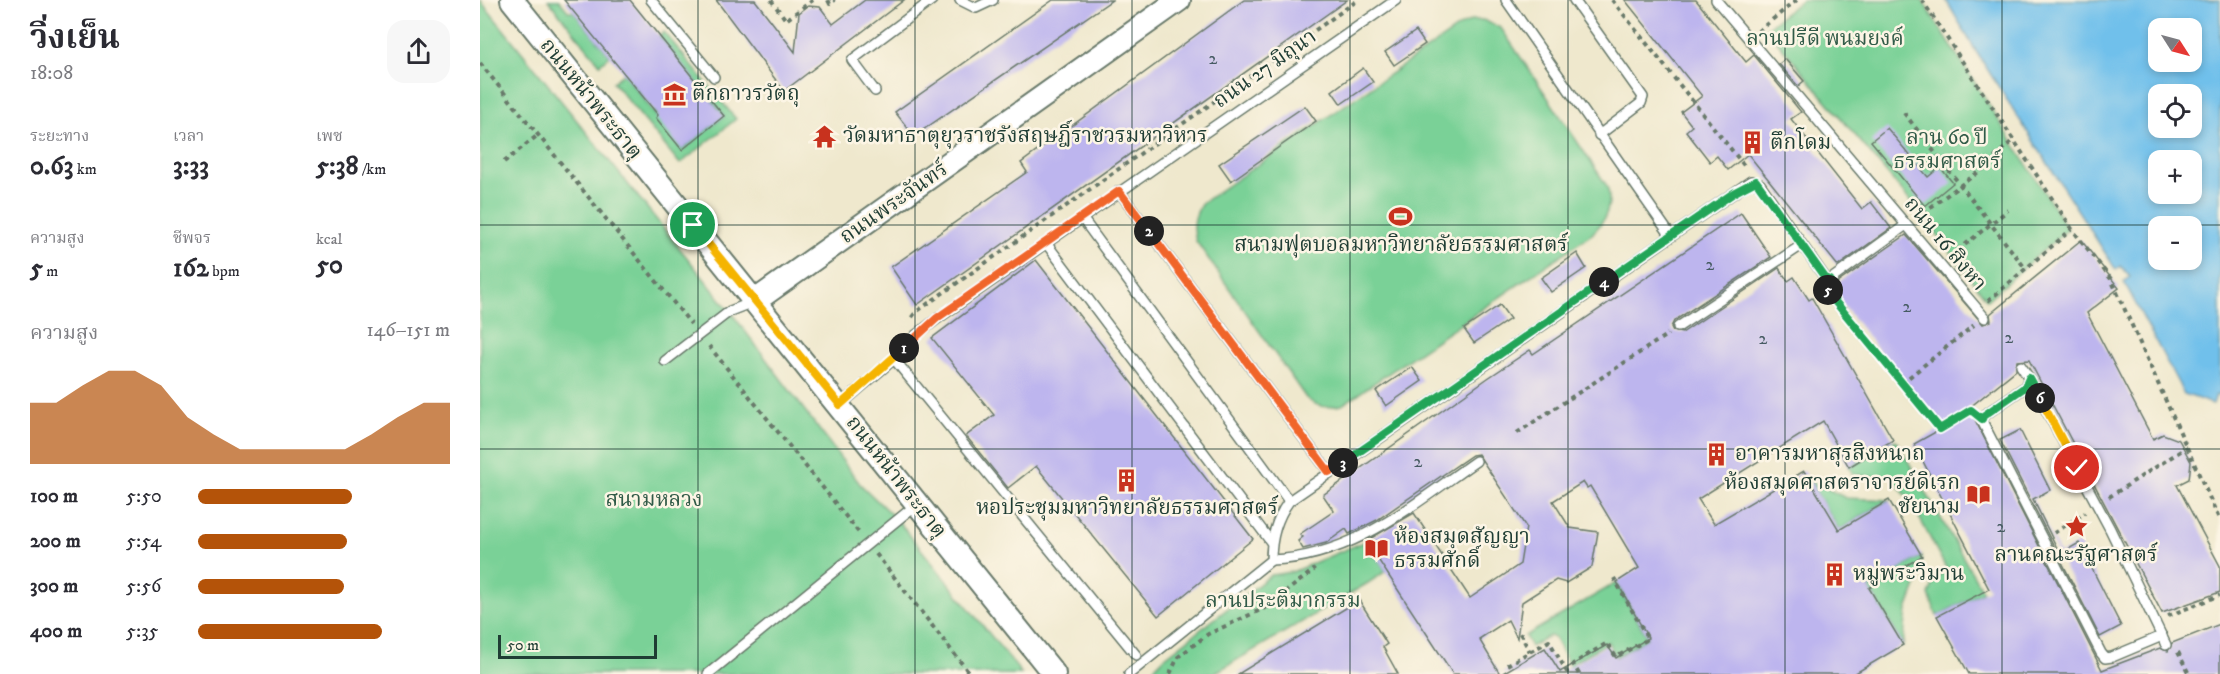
<!DOCTYPE html>
<html lang="th">
<meta charset="utf-8">
<style>
:root{--surface:#fff;--page:#f7f7f7;--text:#2b2b33;--muted:#7c7c81;--accent:#b45309}
body{margin:0;font-family:"IM FELL DW Pica","Noto Serif Thai",serif;background:var(--page);color:var(--text);height:100vh;display:flex;flex-direction:column;font-size:22px;white-space:nowrap}
*{box-sizing:border-box;margin:0}
p{font-size:20px;color:var(--muted)}
.icon{flex:none;width:33px;height:33px;fill:none;stroke:currentColor;stroke-width:2;stroke-linecap:round;stroke-linejoin:round}
.map{position:relative;flex:1;overflow:hidden}
.sheet{display:flex;flex-direction:column;background:var(--surface);width:480px}
.sheet>*{flex:none}
.needle{width:39px;rotate:126deg}
.buttons{position:absolute;left:1668px;top:18px;display:grid;gap:12px}
.buttons a{display:grid;place-items:center;width:54px;height:54px;border-radius:12px;background:var(--surface);box-shadow:0 3px 9px #0003;font-size:30px}
.scale{position:absolute;left:18px;bottom:15px;width:159px;box-sizing:border-box;padding-left:6px;border:3px solid #1f3d34;border-top:0;font-size:16px;line-height:21px;white-space:nowrap;color:#1f3d34;-webkit-text-stroke:4px #fcf5e5;paint-order:stroke}
.pin{position:absolute;display:grid;place-items:center;width:51px;height:51px;color:#fff;margin:-26px;border:3px solid #fff;border-radius:50%;box-shadow:0 2px 6px #0007}
.km{position:absolute;width:30px;height:30px;margin:-15px;border-radius:50%;background:#222;color:#fff;font-size:16px;line-height:30px;text-align:center}
.round{display:grid;place-items:center;flex:none;width:63px;height:63px;border-radius:18px;background:var(--page)}
.summary{display:flex;align-items:center;justify-content:space-between;height:102px;padding:0 30px}
h1{font-size:33px;font-weight:700;line-height:45px}
.figures{display:grid;grid-template-columns:repeat(3,1fr);gap:9px;height:102px;padding:6px 30px}
.figures div{display:grid;align-content:center}
.figures b{font-size:26px;font-weight:700}
.figures small{font-size:16px;font-weight:400}
.figures p{font-size:16px}
.chart{height:168px;padding:12px 30px}
.chart p{display:flex;justify-content:space-between}
.chart svg{width:100%;height:108px;margin-top:6px;fill:var(--accent);opacity:.7}
ul{padding:0 30px;list-style:none;font-size:20px}
li{display:grid;grid-template-columns:96px 72px 1fr;align-items:center;height:45px}
li i{height:15px;border-radius:8px;background:var(--accent)}
main{display:flex;flex:1;min-height:0}
.map>svg:first-child{display:block}
</style>
<main>
<section class="sheet">
<div class="summary"><div><h1>วิ่งเย็น</h1><p>18:08</p></div><a class="round"><svg class="icon" aria-label="share" viewBox="0 0 24 24"><path d="M12 15V3M7 8l5-5 5 5M5 13v7h14v-7"/></svg></a></div>
<div class="figures">
<div><p>ระยะทาง</p><b>0.63<small> km</small></b></div>
<div><p>เวลา</p><b>3:33</b></div>
<div><p>เพซ</p><b>5:38<small> /km</small></b></div>
</div>
<div class="figures">
<div><p>ความสูง</p><b>5<small> m</small></b></div>
<div><p>ชีพจร</p><b>162<small> bpm</small></b></div>
<div><p>kcal</p><b>50</b></div>
</div>
<div class="chart"><p><span>ความสูง</span>146–151 m</p>
<svg viewBox="0 0 160 44" preserveAspectRatio="none"><path d="M0 44V19L10 19L20 12L30 6L40 6L50 12L60 25L70 32L80 38L90 38L100 38L110 38L120 38L130 32L140 25L150 19L160 19V44z"/></svg>
</div>
<ul>
<li><b>100 m</b>5:50<i style="width:61%"></i></li>
<li><b>200 m</b>5:54<i style="width:59%"></i></li>
<li><b>300 m</b>5:56<i style="width:58%"></i></li>
<li><b>400 m</b>5:35<i style="width:73%"></i></li>
</ul>
</section>
<div class="map">
<svg width="1740" height="674" viewBox="0 0 1740 674">
<rect width="100%" height="100%" fill="#fcf5e5"/>
<filter id="ink" filterUnits="userSpaceOnUse"><feTurbulence type="fractalNoise" baseFrequency=".0167" numOctaves="2"/><feDisplacementMap in="SourceGraphic" scale="12" xChannelSelector="R" yChannelSelector="G"/><feConvolveMatrix kernelMatrix="1 2 1 2 8 2 1 2 1" color-interpolation-filters="sRGB"/></filter>
<filter id="wash" filterUnits="userSpaceOnUse"><feTurbulence type="fractalNoise" baseFrequency=".008" numOctaves="4" result="noise"/><feDisplacementMap in="SourceGraphic" scale="24" xChannelSelector="R" yChannelSelector="G"/><feGaussianBlur stdDeviation="1.35" result="paint"/><feColorMatrix in="noise" values="0 0 0 0 0 0 0 0 0 0 0 0 0 0 0 0 0 1.4 0 .05"/><feComposite in="paint" operator="in"/></filter>
<g filter="url(#wash)">
<rect width="100%" height="100%" fill="#efe8cd"/>
<!-- green -->
<g fill="#7ad197" stroke="#4c8766" stroke-width="1.5">
<path d="M0,0L250,311L380,484L419,522L542,674H0Z"/>
<path d="M68,0H79L88,11L94,12L130,56L120,64Z"/>
<path d="M1322,0H1442L1588,229L1507,300L1445,219L1286,28Z"/>
<path d="M992,20H1003L1021,28L1127,186C1133,205 1126,220 1112,234L862,405C846,408 838,408 826,398L716,241C712,226 714,216 722,203L982,25Z"/>
<path d="M184,32L256,119L200,164L133,82L144,73L202,150L244,116L179,36Z"/>
<path d="M1416,440L1503,592L1457,616L1449,595L1455,579L1467,570L1431,502L1411,476L1390,477L1373,474L1369,467Z"/>
<path d="M1329,480L1366,498L1409,500L1359,530Z"/>
<path d="M886,541L906,571L888,583L733,674H668L684,658L791,575L812,572Z"/>
<path d="M1442,556L1441,573L1427,610L1423,645L1389,588Z"/>
<path d="M1136,583L1168,638L1136,657L1128,642L1092,663L1098,674H1094L1074,637L1069,636L1051,647L1045,636Z"/>
</g>
<!-- water -->
<path fill="#6fc0eb" stroke="#477e90" stroke-width="1.5" fill-rule="evenodd" d="M1466,0H1740V396L1736,395L1733,404L1704,394L1644,282L1650,277L1641,266L1636,270L1497,53ZM1678,28H1712V62H1678ZM1678,94H1712V128H1678ZM1678,160H1712V194H1678ZM1678,226H1712V260H1678Z"/>
<g id="blocks">
<!-- building -->
<g fill="#bdb5ee">
<path d="M84,0H150L244,116L202,150L176,118L178,115Z"/>
<path d="M236,0H275L315,52L319,13L328,6L340,7L353,24L385,0H424L304,91Z"/>
<path d="M573,0H632L434,136L415,112Z"/>
<path d="M764,0H867L437,305L411,267L547,172L541,163Z"/>
<path d="M1145,0H1216L1266,62L1274,55L1307,95L1321,112L1311,119L1382,209L1391,202L1411,228L1358,266L1268,154L1248,170L1237,156L1230,162L1206,131L1212,126L1201,112L1222,96Z"/>
<path d="M936,31L945,44L914,65L905,52Z"/>
<path d="M1305,59L1324,81L1318,86L1299,64Z"/>
<path d="M883,68L893,82L861,104L852,91Z"/>
<path d="M825,106L836,121L751,181L739,164Z"/>
<path d="M1407,128L1448,177L1460,167L1473,183L1445,206L1391,141Z"/>
<path d="M1261,213L1291,257L1194,321L1191,327L1193,331L1202,333L1299,268L1308,281L1314,277L1329,300L1332,298L1413,440L1369,467L1343,421L1218,499L1234,524L1324,471L1359,530L1409,500L1442,556L1389,588L1423,645L1374,674H1021L1065,648L1080,672L1127,645L1136,658L1168,638L1137,582L1159,568L1110,486L1107,488L1103,482L1073,501L1090,528L1118,532L1112,567L1086,583L1076,580L1042,602L1037,638L1028,620L999,639L1020,674H973L886,541L934,513L990,598L1040,564L1046,527L998,454L992,455L897,520L869,534L866,529L846,543L823,549L818,541L823,537L820,534L854,511L843,495L1008,378L1050,350L1053,354Z"/>
<path d="M1426,235L1503,324L1511,321L1510,314L1601,240L1639,288L1607,313L1673,439L1683,434L1699,440L1711,462L1709,479L1697,485L1740,566V592L1682,613L1549,360L1537,361L1536,370L1489,408L1622,670L1680,648L1688,651L1692,643L1740,624V674H1489L1457,616L1509,589L1434,444L1461,429L1348,286L1354,285Z"/>
<path d="M1097,253L1106,268L1071,292L1061,278Z"/>
<path d="M556,260L773,539L678,616L556,466L528,488L486,436L514,415L452,338Z"/>
<path d="M1020,305L1030,319L994,343L984,329Z"/>
<path d="M932,367L942,381L906,406L896,391Z"/>
<path d="M1540,430L1570,490L1553,499L1580,554L1599,543L1641,626L1620,637L1520,440Z"/>
<path d="M879,600L907,644L903,647L918,674H758Z"/>
</g>
</g>
</g>
<g filter="url(#ink)">
<use href="#blocks" fill-opacity="0" stroke="#68796a" stroke-width="1.5"/>
<g fill="none" stroke-linecap="round" stroke-linejoin="round">
<defs>
<g id="service">
<path d="M171,0L234,77"/>
<path d="M480,0L496,8L513,0"/>
<path d="M1026,0L1191,236"/>
<path d="M1094,0L1163,97L1161,103L1119,135"/>
<path d="M1236,0L1505,318"/>
<path d="M395,91L372,60L452,0"/>
<path d="M639,191L849,472"/>
<path d="M602,218L809,501"/>
<path d="M566,243L791,542"/>
<path d="M1198,327L1322,245"/>
<path d="M414,359L656,655"/>
<path d="M185,361L250,311L273,302"/>
<path d="M1541,366L1549,378L1630,529L1686,645"/>
<path d="M1549,378L1545,387L1503,416L1502,421L1621,653L1625,658L1632,657L1682,636"/>
<path d="M360,405L414,359L436,335L457,319L916,0"/>
<path d="M791,560C873,557 931,506 996,461"/>
<path d="M228,674L437,504"/>
<path d="M649,674L791,560C791,539 796,519 809,501L1271,181L1280,184L1346,279L1350,280L1426,225"/>
</g>
<g id="tertiary">
<path d="M32,0L574,674"/>
<path d="M275,301L699,0"/>
</g>
</defs>
<!-- service casing -->
<use href="#service" stroke="#68796a" stroke-width="12"/>
<!-- tertiary casing -->
<use href="#tertiary" stroke="#68796a" stroke-width="26"/>
<!-- path -->
<g stroke="#68796a" stroke-width="4" stroke-dasharray="4.5 4.5" stroke-linecap="butt">
<path d="M291,0L306,20L333,0"/>
<path d="M348,0L350,4L355,0"/>
<path d="M1132,0L1266,168"/>
<path d="M1442,0L1592,229L1631,279L1740,521"/>
<path d="M1278,31L1317,0"/>
<path d="M0,63L211,324"/>
<path d="M1424,113L1546,269"/>
<path d="M24,162L58,135"/>
<path d="M1436,218L1504,168L1533,140"/>
<path d="M1471,256L1528,210"/>
<path d="M1348,293L1460,429L1490,410"/>
<path d="M1508,301L1592,229"/>
<path d="M432,317L436,312L878,0"/>
<path d="M229,346L380,534"/>
<path d="M1422,383L1494,325"/>
<path d="M1037,433L1188,334"/>
<path d="M1629,497L1707,447"/>
<path d="M1574,533L1605,513"/>
<path d="M396,554L490,674"/>
<path d="M1688,616L1740,595"/>
<path d="M1040,633L1050,652"/>
<path d="M1698,652L1709,674"/>
<path d="M1027,665L1069,641L1087,672L1084,674"/>
<path d="M690,674L698,657L728,634L785,608L835,569"/>
<path d="M1099,674L1093,664L1127,643L1136,657L1168,639L1134,578"/>
</g>
<!-- service -->
<use href="#service" stroke="#fff" stroke-width="9"/>
<!-- tertiary -->
<use href="#tertiary" stroke="#fff" stroke-width="22"/>
</g>
</g>
<g fill="none" stroke-linecap="round" stroke-linejoin="round" filter="url(#ink)">
<defs>
<path id="split-1" d="M213,225L360,405L424,348"/>
<path id="split-2" d="M424,348L457,318L639,191L669,231"/>
<path id="split-3" d="M669,231L849,472L863,463"/>
<path id="split-4" d="M863,463L1124,282"/>
<path id="split-5" d="M1124,282L1255,192L1276,181L1346,279L1350,280L1348,290"/>
<path id="split-6" d="M1348,290V293L1460,429L1491,410L1502,419L1503,416L1545,387L1549,378L1560,398"/>
<path id="split-7" d="M1560,398L1597,468"/>
</defs>
<!-- split-1 casing -->
<use href="#split-1" stroke="#fff" stroke-width="12"/>
<!-- split-2 casing -->
<use href="#split-2" stroke="#fff" stroke-width="12"/>
<!-- split-3 casing -->
<use href="#split-3" stroke="#fff" stroke-width="12"/>
<!-- split-4 casing -->
<use href="#split-4" stroke="#fff" stroke-width="12"/>
<!-- split-5 casing -->
<use href="#split-5" stroke="#fff" stroke-width="12"/>
<!-- split-6 casing -->
<use href="#split-6" stroke="#fff" stroke-width="12"/>
<!-- split-7 casing -->
<use href="#split-7" stroke="#fff" stroke-width="12"/>
<!-- split-1 -->
<use href="#split-1" stroke="#f5b400" stroke-width="8"/>
<!-- split-2 -->
<use href="#split-2" stroke="#f0652b" stroke-width="8"/>
<!-- split-3 -->
<use href="#split-3" stroke="#f0652b" stroke-width="8"/>
<!-- split-4 -->
<use href="#split-4" stroke="#22a559" stroke-width="8"/>
<!-- split-5 -->
<use href="#split-5" stroke="#22a559" stroke-width="8"/>
<!-- split-6 -->
<use href="#split-6" stroke="#22a559" stroke-width="8"/>
<!-- split-7 -->
<use href="#split-7" stroke="#f5b400" stroke-width="8"/>
</g>
<!-- grid -->
<path fill="none" stroke="#1f3d34" stroke-width="1.5" stroke-opacity="0.55" d="M218,0V674M435,0V674M652,0V674M870,0V674M1088,0V674M1305,0V674M1522,0V674M0,225H1740M0,449H1740"/>
<!-- icons -->
<defs>
<symbol id="museum-bare" viewBox="-9 -9 18 18"><path d="M0-6L6-3V-2H-6V-3ZM-5-1h2V3h-2ZM-1-1h2V3h-2ZM3-1h2V3H3ZM-6 4H6V6H-6Z" fill="#c8321e" stroke="#fcf5e5" stroke-width="2.5" paint-order="stroke"/></symbol>
<symbol id="temple-bare" viewBox="-9 -9 18 18"><path d="M0-6L5-2H3V0L6.5 2.5H4V6H1.5V3h-3V6H-4V2.5H-6.5L-3 0V-2H-5Z" fill="#c8321e" stroke="#fcf5e5" stroke-width="2.5" paint-order="stroke"/></symbol>
<symbol id="building-bare" viewBox="-9 -9 18 18"><path d="M-4-6H4V6H1V3H-1V6H-4ZM-2.5-4.3h1.7v1.8h-1.7ZM.8-4.3h1.7v1.8H.8ZM-2.5-1h1.7V.8h-1.7ZM.8-1h1.7V.8H.8Z" fill="#c8321e" stroke="#fcf5e5" stroke-width="2.5" paint-order="stroke"/></symbol>
<symbol id="stadium-bare" viewBox="-9 -9 18 18"><path d="M0-5a6.5 5 0 1 0 0 10a6.5 5 0 1 0 0-10ZM-3.5-1.8h7v3.6h-7Z" fill="#c8321e" stroke="#fcf5e5" stroke-width="2.5" paint-order="stroke"/></symbol>
<symbol id="library-bare" viewBox="-9 -9 18 18"><path d="M-6-4Q-3-5.5-.7-3.5V5Q-3 3-6 4ZM6-4Q3-5.5 .7-3.5V5Q3 3 6 4Z" fill="#c8321e" stroke="#fcf5e5" stroke-width="2.5" paint-order="stroke"/></symbol>
<symbol id="sight-bare" viewBox="-9 -9 18 18"><path d="M0-6L1.8-2.2L6-1.7L2.9 1.2L3.7 5.4L0 3.3L-3.7 5.4L-2.9 1.2L-6-1.7L-1.8-2.2Z" fill="#c8321e" stroke="#fcf5e5" stroke-width="2.5" paint-order="stroke"/></symbol>
</defs>
<g fill-rule="evenodd">
<use href="#museum-bare" x="178" y="78" width="33" height="33"/>
<use href="#temple-bare" x="328" y="120" width="33" height="33"/>
<use href="#building-bare" x="1256" y="126" width="33" height="33"/>
<use href="#stadium-bare" x="904" y="200" width="33" height="33"/>
<use href="#building-bare" x="1220" y="438" width="33" height="33"/>
<use href="#building-bare" x="630" y="464" width="33" height="33"/>
<use href="#library-bare" x="1482" y="478" width="33" height="33"/>
<use href="#sight-bare" x="1580" y="510" width="33" height="33"/>
<use href="#library-bare" x="880" y="532" width="33" height="33"/>
<use href="#building-bare" x="1338" y="558" width="33" height="33"/>
</g>
<g text-anchor="middle" dominant-baseline="central" stroke-width="5" stroke-linejoin="round" paint-order="stroke">
<!-- number labels -->
<g font-size="18" fill="#465b62">
<text x="733" y="59">2</text>
<text x="1230" y="265">2</text>
<text x="1427" y="307">2</text>
<text x="1529" y="338">2</text>
<text x="1283" y="339">2</text>
<text x="938" y="462">2</text>
<text x="1521" y="527">2</text>
</g>
<!-- park labels -->
<g font-size="21" fill="#315b48" stroke="#fcf5e5">
<text x="1345" y="39">ลานปรีดี พนมยงค์</text>
<text x="1467" y="138">ลาน 60 ปี<tspan x="1467" dy="24">ธรรมศาสตร์</tspan></text>
<text x="174" y="500">สนามหลวง</text>
<text x="803" y="601">ลานประติมากรรม</text>
</g>
<!-- street labels -->
<g font-size="21" fill="#1f3d34" stroke="#fcf5e5">
<text transform="translate(785 69) rotate(-35)">ถนน 27 มิถุนา</text>
<text transform="translate(111 99) rotate(51)">ถนนหน้าพระธาตุ</text>
<text transform="translate(414 203) rotate(-35)">ถนนพระจันทร์</text>
<text transform="translate(1465 244) rotate(50)">ถนน 16 สิงหา</text>
<text transform="translate(416 477) rotate(52)">ถนนหน้าพระธาตุ</text>
</g>
<!-- poi labels -->
<g font-size="21" fill="#1f3d34" stroke="#fcf5e5" text-anchor="start">
<text x="212" y="94">ตึกถาวรวัตถุ</text>
<text x="363" y="136">วัดมหาธาตุยุวราชรังสฤษฎิ์ราชวรมหาวิหาร</text>
<text x="1290" y="143">ตึกโดม</text>
<text x="921" y="245" text-anchor="middle">สนามฟุตบอลมหาวิทยาลัยธรรมศาสตร์</text>
<text x="1255" y="454">อาคารมหาสุรสิงหนาถ</text>
<text x="1480" y="483" text-anchor="end">ห้องสมุดศาสตราจารย์ดิเรก<tspan x="1480" dy="24">ชัยนาม</tspan></text>
<text x="647" y="508" text-anchor="middle">หอประชุมมหาวิทยาลัยธรรมศาสตร์</text>
<text x="914" y="537">ห้องสมุดสัญญา<tspan x="914" dy="24">ธรรมศักดิ์</tspan></text>
<text x="1596" y="555" text-anchor="middle">ลานคณะรัฐศาสตร์</text>
<text x="1373" y="574">หมู่พระวิมาน</text>
</g>
</g>
</svg>
<div class="buttons">
<a><svg class="needle" viewBox="-14 -14 28 28"><path d="M0-13l5 13h-10z" fill="#e53935"/><path d="M0 13l5-13h-10z" fill="#7c7c81"/></svg></a>
<a><svg class="icon" aria-label="locate" viewBox="0 0 24 24"><circle cx="12" cy="12" r="6"/><path d="M12 2v4M12 18v4M2 12h4M18 12h4"/></svg></a>
<a>+</a>
<a>−</a>
</div>
<div class="scale">50 m</div>
<div class="pin" style="left:213px;top:225px;background:#1e9e55"><svg class="icon" aria-label="arrive" viewBox="0 0 24 24"><path d="M6 21V4h12l-3 4 3 4H6"/></svg></div>
<div class="pin" style="left:1597px;top:468px;background:#d93025"><svg class="icon" aria-label="check" viewBox="0 0 24 24"><path d="M5 12l5 5 9-10"/></svg></div>
<b class="km" style="left:424px;top:348px">1</b>
<b class="km" style="left:669px;top:231px">2</b>
<b class="km" style="left:863px;top:463px">3</b>
<b class="km" style="left:1124px;top:282px">4</b>
<b class="km" style="left:1348px;top:290px">5</b>
<b class="km" style="left:1560px;top:398px">6</b>
</div>
</main>
